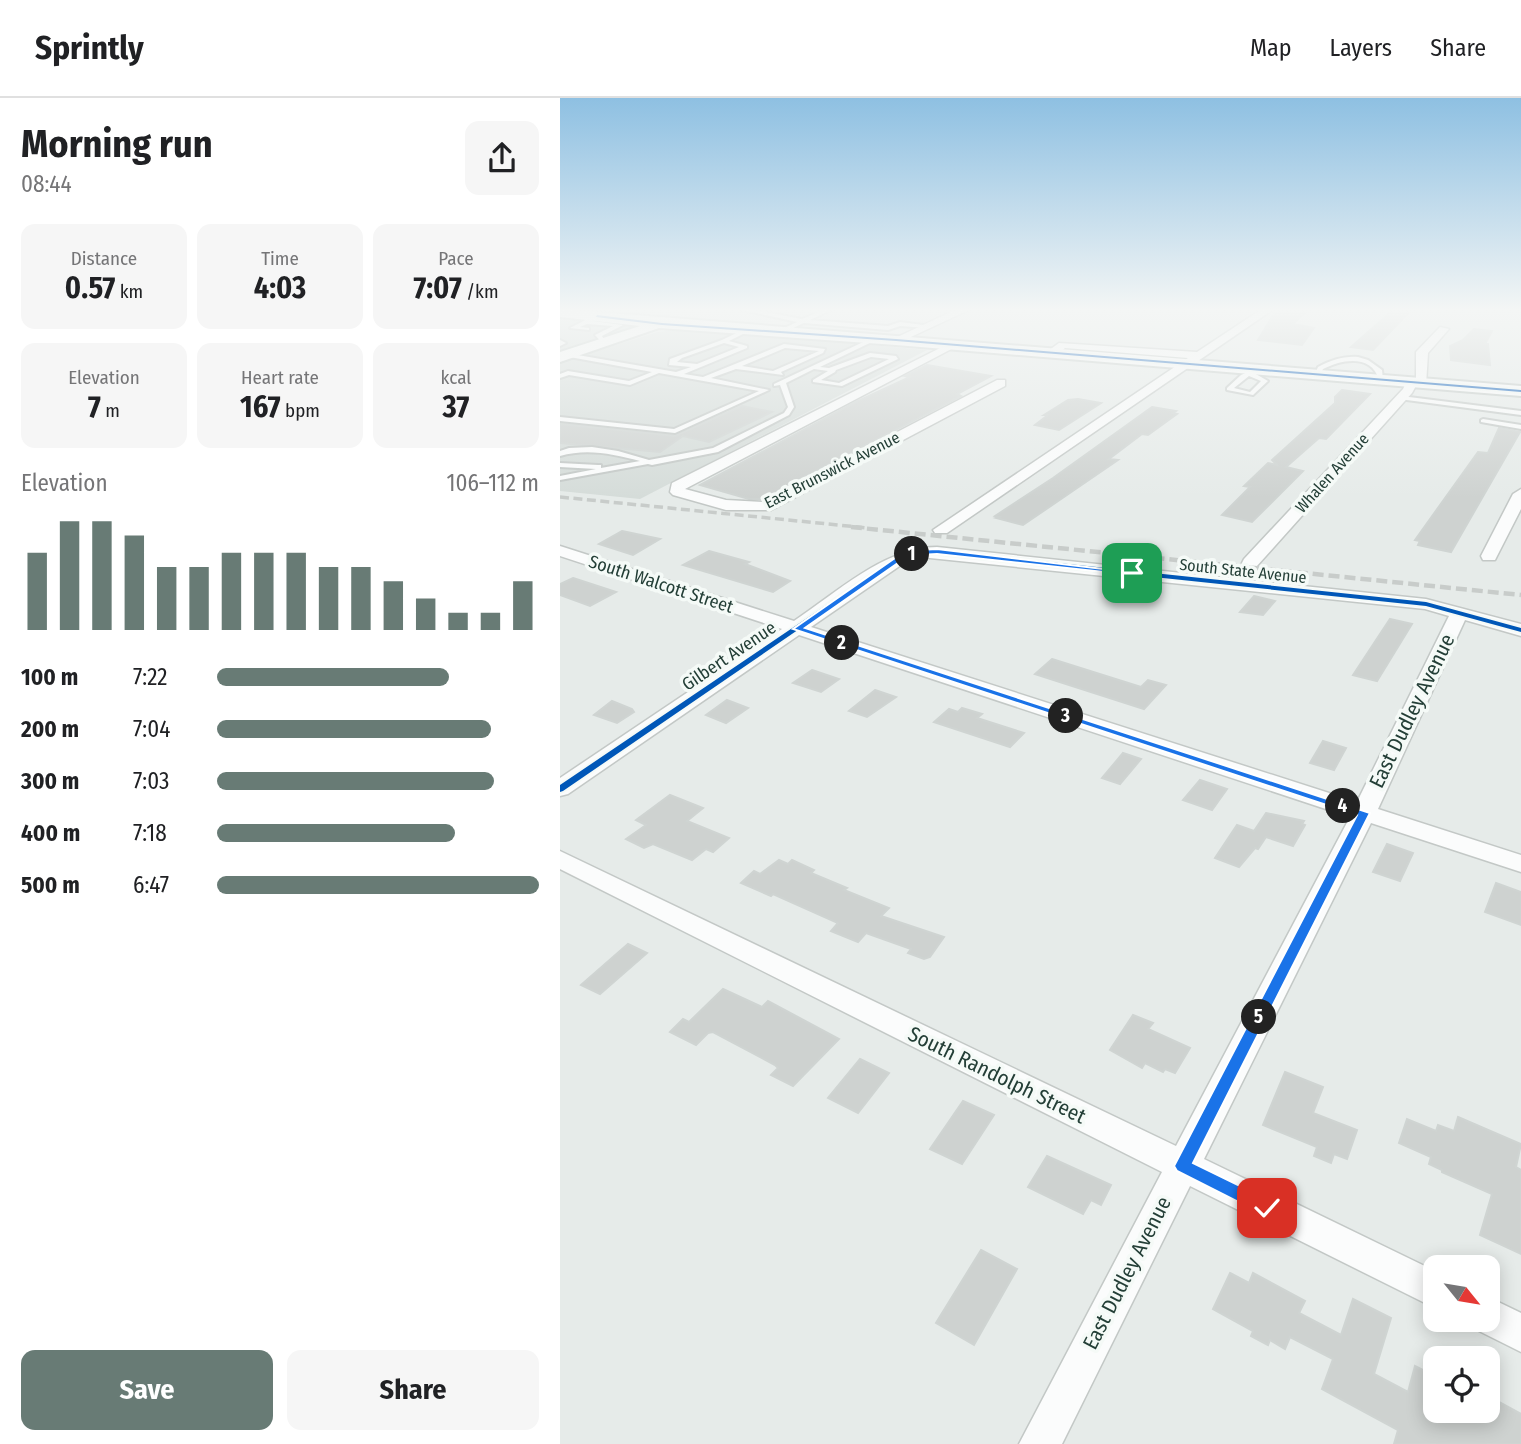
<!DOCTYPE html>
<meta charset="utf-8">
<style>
:root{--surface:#fff;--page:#f6f6f6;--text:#202124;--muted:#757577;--line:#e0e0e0;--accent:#687b75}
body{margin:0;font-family:"Fira Sans Condensed",sans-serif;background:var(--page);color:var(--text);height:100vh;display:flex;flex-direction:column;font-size:26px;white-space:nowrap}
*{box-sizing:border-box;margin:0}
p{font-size:23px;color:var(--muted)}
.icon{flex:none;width:38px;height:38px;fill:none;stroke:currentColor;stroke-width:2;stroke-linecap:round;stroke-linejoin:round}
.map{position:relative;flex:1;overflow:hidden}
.panel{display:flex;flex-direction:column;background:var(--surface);width:560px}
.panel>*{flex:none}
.needle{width:46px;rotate:120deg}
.controls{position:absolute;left:863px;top:1157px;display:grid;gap:14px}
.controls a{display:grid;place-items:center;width:77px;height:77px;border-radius:14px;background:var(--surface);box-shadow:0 4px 18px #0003;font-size:35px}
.pin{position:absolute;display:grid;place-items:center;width:60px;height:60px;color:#fff;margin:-30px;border-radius:14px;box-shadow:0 4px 10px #0006}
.km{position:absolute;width:35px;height:35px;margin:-18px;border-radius:50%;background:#222;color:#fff;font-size:19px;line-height:35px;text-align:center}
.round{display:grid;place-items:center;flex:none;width:74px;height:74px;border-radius:14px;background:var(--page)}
.head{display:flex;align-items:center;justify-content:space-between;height:119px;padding:0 21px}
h1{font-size:38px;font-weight:700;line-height:52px}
.stats{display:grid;grid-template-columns:repeat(3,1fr);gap:10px;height:119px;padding:7px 21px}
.stats div{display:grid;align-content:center;border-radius:14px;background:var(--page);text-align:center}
.stats b{font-size:30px;font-weight:700}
.stats small{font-size:19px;font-weight:400}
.stats p{font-size:19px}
.chart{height:196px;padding:14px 21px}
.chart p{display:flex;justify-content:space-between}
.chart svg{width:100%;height:126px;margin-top:7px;stroke:var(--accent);stroke-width:6}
.button{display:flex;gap:14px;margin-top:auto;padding:14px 21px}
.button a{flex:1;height:80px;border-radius:14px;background:var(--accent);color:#fff;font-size:28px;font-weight:700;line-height:80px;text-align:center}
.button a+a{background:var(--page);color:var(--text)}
ul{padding:0 21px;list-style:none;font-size:23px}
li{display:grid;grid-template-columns:112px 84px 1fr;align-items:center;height:52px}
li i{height:18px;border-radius:9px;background:var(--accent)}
header{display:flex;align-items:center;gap:42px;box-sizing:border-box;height:98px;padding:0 35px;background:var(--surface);border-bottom:2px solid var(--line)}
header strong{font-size:33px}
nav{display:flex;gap:38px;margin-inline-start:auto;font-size:24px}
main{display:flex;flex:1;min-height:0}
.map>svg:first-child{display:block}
</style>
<header>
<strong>Sprintly</strong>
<nav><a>Map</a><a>Layers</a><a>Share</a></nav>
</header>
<main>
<section class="panel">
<div class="head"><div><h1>Morning run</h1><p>08:44</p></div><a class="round"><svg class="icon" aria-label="share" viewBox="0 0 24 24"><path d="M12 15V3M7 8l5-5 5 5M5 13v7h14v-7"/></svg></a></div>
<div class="stats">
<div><p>Distance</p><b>0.57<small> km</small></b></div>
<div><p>Time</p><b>4:03</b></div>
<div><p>Pace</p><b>7:07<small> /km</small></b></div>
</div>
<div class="stats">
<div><p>Elevation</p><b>7<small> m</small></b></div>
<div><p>Heart rate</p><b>167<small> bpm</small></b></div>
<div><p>kcal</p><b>37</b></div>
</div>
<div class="chart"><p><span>Elevation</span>106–112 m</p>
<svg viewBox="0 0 160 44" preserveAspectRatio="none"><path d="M5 44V17M15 44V6M25 44V6M35 44V11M45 44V22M55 44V22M65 44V17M75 44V17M85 44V17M95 44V22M105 44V22M115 44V27M125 44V33M135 44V38M145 44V38M155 44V27"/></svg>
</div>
<ul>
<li><b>100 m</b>7:22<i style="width:72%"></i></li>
<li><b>200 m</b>7:04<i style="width:85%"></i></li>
<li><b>300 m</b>7:03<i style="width:86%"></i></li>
<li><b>400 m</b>7:18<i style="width:74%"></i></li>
<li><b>500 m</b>6:47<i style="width:100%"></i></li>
</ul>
<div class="button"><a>Save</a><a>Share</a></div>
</section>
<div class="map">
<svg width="961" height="1346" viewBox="0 0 961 1346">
<rect width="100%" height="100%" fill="#e6ebe9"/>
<!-- built -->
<g fill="#d5dcd9">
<path d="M0,221L75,227V231L0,254Z"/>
<path d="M126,231L367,252L80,401L0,393V265L97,234Z"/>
</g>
<!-- building -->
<g fill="#ced2d0" stroke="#cfd4d2" stroke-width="2">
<path d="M717,211H749L733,226L754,230L742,247L698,242Z"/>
<path d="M834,211L851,212L813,252L791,249Z"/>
<path d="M914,231L932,233L925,246H928L930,267L891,262L890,248L903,242Z"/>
<path d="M367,267L431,278L397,296L401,298L202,401H189L140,387L296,304L350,279L345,278Z"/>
<path d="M782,292L810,296L766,341L759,340L726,369L743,373L692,424L662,417L690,389L684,388L708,365L717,367L712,362L775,305V299Z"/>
<path d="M518,301L541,305L499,332L475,327L488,317H484L508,302Z"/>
<path d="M182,308L212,314L149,344L123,338L100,354L0,345V326L115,338Z"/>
<path d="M592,309L616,313L613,315L617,316L588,337L582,336L549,361L558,362L463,427L436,420L439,419L435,418L493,380Z"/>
<path d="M939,330L960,334L891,454L858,447L860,443L855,442L918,354L928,355Z"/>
<path d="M62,433L100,441L73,457L39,446Z"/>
<path d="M149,453L189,464L185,466L230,483L213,494L123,467Z"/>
<path d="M13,480L56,494L30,508L0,497V486Z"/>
<path d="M694,498L715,503L703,517L680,514Z"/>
<path d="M830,521L852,526L817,583L793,577Z"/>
<path d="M492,561L581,589L588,582L606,587L584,611L475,576Z"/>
<path d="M252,572L279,581L261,594L233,585Z"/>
<path d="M315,592L336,599L307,619L289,613Z"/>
<path d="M167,602L188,610L166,625L146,617Z"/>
<path d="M52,603L72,611L74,614L57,625L34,617Z"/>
<path d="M402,610L422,616L417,620L464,635L450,649L374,624L389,611L398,614Z"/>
<path d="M763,643L786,650L774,672L750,665Z"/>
<path d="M563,655L581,661L560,686L542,680Z"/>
<path d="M640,682L667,691L652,712L623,702Z"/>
<path d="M110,697L143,710L127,723L169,740L153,754L146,751L132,762L93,746L84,750L66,741L86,727L76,722Z"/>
<path d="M706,715L744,723L742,726L745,727L733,748L706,739L698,751L695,750L679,769L655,760L677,727L694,733Z"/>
<path d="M827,746L853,755L840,783L813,774Z"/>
<path d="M219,762L228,766L232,762L254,772L251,775L287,790L284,792L329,810L321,818L384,839L370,859L364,861L348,855L351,851L306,835L298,844L271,833L278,825L213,796L211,798L181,785L194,773L200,776Z"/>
<path d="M936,785L961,794V827L925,814Z"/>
<path d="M68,846L87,855L40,896L21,887Z"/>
<path d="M163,891L202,909L208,903L279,941L233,988L211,977L218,970L215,967L153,934L148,935L136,947L110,934L123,921L129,924Z"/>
<path d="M573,917L593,925L588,931L630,950L615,975L605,971L603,974L585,965L582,970L550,952Z"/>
<path d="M300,961L329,975L298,1015L268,1000Z"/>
<path d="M725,974L763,989L753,1015L797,1032L787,1061L774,1056L771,1065L754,1058L757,1049L703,1027Z"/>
<path d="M403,1003L434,1017L402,1066L370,1051Z"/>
<path d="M898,1019L961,1046L956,1069L961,1072V1156L920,1137L932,1096L882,1074V1072L869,1066L871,1059L839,1045L847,1021L876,1033L878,1027L894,1033Z"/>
<path d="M487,1058L551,1087L541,1107L531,1102L523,1116L468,1089Z"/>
<path d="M421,1152L457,1171L414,1247L376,1225Z"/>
<path d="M670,1175L689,1185L693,1175L745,1203L739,1215L781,1237L793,1201L831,1220L814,1276L848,1294L855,1268L875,1278V1312H928V1298L961,1316V1346H834L838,1332L762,1291L773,1261L730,1239L725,1251L710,1242L708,1247L691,1238L693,1233L653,1211Z"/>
</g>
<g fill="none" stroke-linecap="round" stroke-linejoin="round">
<defs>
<g id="lane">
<path d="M190,211L242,221L266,211H273L250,222L328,228L340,224L371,228L368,230L340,228L328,232L244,225L222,235L220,232L237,224L182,212Z"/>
<path d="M37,216L39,219L32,223L63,227L42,238L47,246H43L35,237L53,228L27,226L20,229L29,230V232L10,230Z"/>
<path d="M189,229L191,232L169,243L187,248V250L124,276L143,279L224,246L265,251L263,255L221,274L223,277L176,271L151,280L209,292L115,335L0,323V319L114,331L199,293L99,275L70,287L9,277L0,280V276L8,273L69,283L92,274L4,258L6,255L116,274L131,269L109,267L110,261L162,242ZM164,245L179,249L137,266L117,264L122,260ZM225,250L259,253L213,273L182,268Z"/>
<path d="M316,238L318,241L260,269L269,270L310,255L336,258L338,261L282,288L253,284V282L268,273L254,271L226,285L234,309L229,317L158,354L92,367L88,366L0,382V378L36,371L0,369V365L38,367H41V370L80,363C53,356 27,350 0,358V353L9,350L32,349L58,353L89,362L153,350L224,315L228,309L220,287L214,288V286ZM311,259L329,261L279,285L261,282L275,274L276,272Z"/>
<path d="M0,242L6,245L0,248Z"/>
<path d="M798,259L808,262L822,272L823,282H819C812,256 782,261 763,271L760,277L755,276L758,269C771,262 784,258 798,259Z"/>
<path d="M697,270L702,271L694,275L708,283L693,297L667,292V290L681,277ZM689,278L701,283L690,294L674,290Z"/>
<path d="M841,298L961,313V317L839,301V299Z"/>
<path d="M923,321L961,327V331L921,324V322Z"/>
</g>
<g id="street">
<path d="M397,211H411L340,244L331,242Z"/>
<path d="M702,211H714L387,435H375L373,432L628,260L505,250L496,257H488V253L499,245L637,254Z"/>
<path d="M880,229L889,231L868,255L866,287L857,286L852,295L696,469H684L682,465L684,461L843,291L848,281H856V254Z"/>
<path d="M390,245L399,247L125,391L166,402L203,404L437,282H445V288L211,412H166L113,397L110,394L112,385Z"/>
<path d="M961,391V411L937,458L935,462H923L921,458L953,396Z"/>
<path d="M0,448L234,523C276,495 325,449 377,449L866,501L961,526V538L905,522L818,711L961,757V774L811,725L644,1061L875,1173V1210L630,1088L502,1346H459L602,1074L0,771V753L616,1048L790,719L239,537L8,696L0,698V680L222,531L0,458ZM360,459L865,511L889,518L797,704L251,529L344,465Z"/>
<path d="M928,1199L961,1215V1254L915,1231L911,1222H928Z"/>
</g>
<path id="secondary" d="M0,211L961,288V298L336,247L99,230L0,264V254L80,228L0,219Z"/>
</defs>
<!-- lane casing -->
<use href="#lane" stroke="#c3c8c6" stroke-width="4"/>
<!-- street casing -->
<use href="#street" stroke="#c3c8c6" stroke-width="3"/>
<!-- secondary casing -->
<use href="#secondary" stroke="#c2c9c6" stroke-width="4"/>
<!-- lane -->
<use href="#lane" fill="#fbfcfc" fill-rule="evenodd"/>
<!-- street -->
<use href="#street" fill="#fbfcfc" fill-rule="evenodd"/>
<!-- secondary -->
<use href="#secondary" fill="#fbfcfc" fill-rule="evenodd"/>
<!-- rail-far1 -->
<path stroke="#c8ccca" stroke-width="3.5" stroke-dasharray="9 4.5" stroke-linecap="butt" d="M0,399L308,430"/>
<!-- rail -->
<path stroke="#c8ccca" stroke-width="4.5" stroke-dasharray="11 5" stroke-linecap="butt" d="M291,429L961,497"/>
<defs>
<g id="cycleway">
<path d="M37,217L102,225L336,241L961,292V294L336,243L102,227L36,219Z"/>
<path d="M358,452H377L866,504L961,530V534L866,508L377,456H359L340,462L3,693L0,694V687L336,460Z"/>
</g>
</defs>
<!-- cycleway casing -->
<use href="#cycleway" stroke="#f5faf7" stroke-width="4"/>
<!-- cycleway -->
<use href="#cycleway" fill="#0057b8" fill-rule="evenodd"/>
</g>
<!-- sky -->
<linearGradient id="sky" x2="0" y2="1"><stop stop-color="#8ec0e2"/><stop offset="0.53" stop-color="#f4f6f5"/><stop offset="1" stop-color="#f4f6f5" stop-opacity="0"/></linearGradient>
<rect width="961" height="400" fill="url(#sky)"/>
<!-- route -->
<path fill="#1a73e8" stroke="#fff" stroke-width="2" d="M377,451L577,475L572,477L377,456L359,457L341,463L245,530L810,715L633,1065L713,1104L715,1110L713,1115L707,1118L700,1115L617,1073L614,1068L797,717L233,531L335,460L358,452Z"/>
<g text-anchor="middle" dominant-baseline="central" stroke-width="7" stroke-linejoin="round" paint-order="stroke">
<!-- far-street labels -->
<g font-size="16" fill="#243f37" stroke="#f5faf7">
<text transform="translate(272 372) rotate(-27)">East Brunswick Avenue</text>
<text transform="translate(772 375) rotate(-48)">Whalen Avenue</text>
<text transform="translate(683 473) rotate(6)">South State Avenue</text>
</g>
<!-- street labels -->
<g font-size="18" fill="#243f37" stroke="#f5faf7">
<text transform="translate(101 486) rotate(18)">South Walcott Street</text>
<text transform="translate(169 558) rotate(-34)">Gilbert Avenue</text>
</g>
<!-- near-street labels -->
<g font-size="21" fill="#243f37" stroke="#f5faf7">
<text transform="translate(852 613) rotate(-64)">East Dudley Avenue</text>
<text transform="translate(437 977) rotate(26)">South Randolph Street</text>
<text transform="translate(567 1175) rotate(-63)">East Dudley Avenue</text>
</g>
</g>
</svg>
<div class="controls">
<a><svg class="needle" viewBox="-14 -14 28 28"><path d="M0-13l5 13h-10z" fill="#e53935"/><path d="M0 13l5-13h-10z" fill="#757577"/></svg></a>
<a><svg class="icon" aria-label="locate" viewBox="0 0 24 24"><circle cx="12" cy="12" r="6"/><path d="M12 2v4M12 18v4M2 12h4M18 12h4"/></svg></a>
</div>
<div class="pin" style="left:572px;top:475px;background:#1e9e55"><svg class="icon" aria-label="arrive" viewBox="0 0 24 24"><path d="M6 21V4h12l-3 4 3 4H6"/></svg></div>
<div class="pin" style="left:707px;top:1110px;background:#d93025"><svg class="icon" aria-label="check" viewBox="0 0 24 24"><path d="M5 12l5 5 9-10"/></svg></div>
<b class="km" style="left:352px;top:456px">1</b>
<b class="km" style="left:282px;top:545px">2</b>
<b class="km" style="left:506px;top:618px">3</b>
<b class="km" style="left:783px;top:708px">4</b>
<b class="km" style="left:699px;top:919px">5</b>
</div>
</main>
